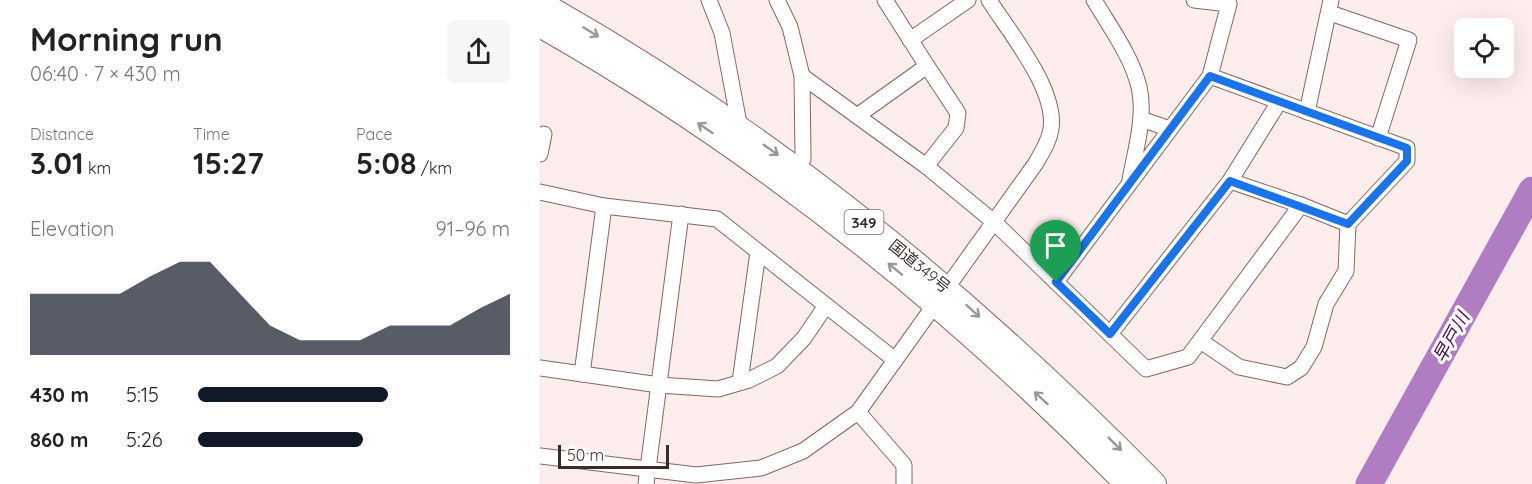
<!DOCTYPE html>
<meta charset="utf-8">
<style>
:root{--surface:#fff;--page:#f6f6f6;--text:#222;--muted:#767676;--accent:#111827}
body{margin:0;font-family:Quicksand,"Noto Sans JP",sans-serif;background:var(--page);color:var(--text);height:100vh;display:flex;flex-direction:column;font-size:22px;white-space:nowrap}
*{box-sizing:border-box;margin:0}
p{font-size:20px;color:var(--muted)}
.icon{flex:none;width:33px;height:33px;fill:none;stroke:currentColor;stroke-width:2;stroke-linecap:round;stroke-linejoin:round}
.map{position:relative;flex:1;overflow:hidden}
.side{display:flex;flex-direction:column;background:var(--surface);width:540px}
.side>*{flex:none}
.tools{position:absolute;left:914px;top:18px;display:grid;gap:12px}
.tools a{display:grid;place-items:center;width:60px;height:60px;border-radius:9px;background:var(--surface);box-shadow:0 6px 24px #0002;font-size:30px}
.scale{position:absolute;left:18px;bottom:15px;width:111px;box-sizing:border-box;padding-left:6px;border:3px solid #3a2c2b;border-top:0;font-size:16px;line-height:21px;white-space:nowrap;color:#3a2c2b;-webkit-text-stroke:4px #fff;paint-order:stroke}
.pin{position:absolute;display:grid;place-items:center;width:51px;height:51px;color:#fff;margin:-62px -26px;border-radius:50% 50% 50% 0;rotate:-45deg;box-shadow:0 0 6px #0007}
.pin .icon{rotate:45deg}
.round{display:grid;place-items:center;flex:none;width:63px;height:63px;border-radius:9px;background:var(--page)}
.summary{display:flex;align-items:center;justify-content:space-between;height:102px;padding:0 30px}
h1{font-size:33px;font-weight:800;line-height:45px}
.metrics{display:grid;grid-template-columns:repeat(3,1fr);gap:9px;height:102px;padding:6px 30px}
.metrics div{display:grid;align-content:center}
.metrics b{font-size:30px;font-weight:800}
.metrics small{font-size:16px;font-weight:400}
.metrics p{font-size:16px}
.chart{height:168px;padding:12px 30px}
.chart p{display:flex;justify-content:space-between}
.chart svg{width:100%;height:108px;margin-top:6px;fill:var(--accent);opacity:.7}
ul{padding:0 30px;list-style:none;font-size:20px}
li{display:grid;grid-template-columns:96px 72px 1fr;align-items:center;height:45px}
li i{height:15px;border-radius:8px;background:var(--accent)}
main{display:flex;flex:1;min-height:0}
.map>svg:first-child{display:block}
</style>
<main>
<section class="side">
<div class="summary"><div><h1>Morning run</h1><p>06:40 · 7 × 430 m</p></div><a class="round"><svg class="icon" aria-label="share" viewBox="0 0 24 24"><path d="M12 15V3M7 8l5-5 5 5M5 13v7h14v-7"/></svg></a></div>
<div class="metrics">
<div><p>Distance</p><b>3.01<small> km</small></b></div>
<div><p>Time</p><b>15:27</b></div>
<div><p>Pace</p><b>5:08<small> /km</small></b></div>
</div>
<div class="chart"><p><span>Elevation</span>91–96 m</p>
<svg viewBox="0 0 160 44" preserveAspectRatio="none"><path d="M0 44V19L10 19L20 19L30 19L40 12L50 6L60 6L70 19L80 32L90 38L100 38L110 38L120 32L130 32L140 32L150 25L160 19V44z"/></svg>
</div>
<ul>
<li><b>430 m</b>5:15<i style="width:61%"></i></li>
<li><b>860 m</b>5:26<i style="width:53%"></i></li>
</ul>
</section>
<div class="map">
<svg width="992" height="484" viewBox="0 0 992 484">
<rect width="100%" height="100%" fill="#fdedec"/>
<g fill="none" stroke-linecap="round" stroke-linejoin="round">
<!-- river -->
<path stroke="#b07dc3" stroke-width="27" d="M829,484L992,190"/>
<defs>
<g id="minor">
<path d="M169,0L182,33L200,129"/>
<path d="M237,0L250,27L262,76L263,159L258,169"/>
<path d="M345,0L387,66"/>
<path d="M554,0C570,27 592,57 599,87C606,117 595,151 590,180"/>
<path d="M790,13L869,40L838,138"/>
<path d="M370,40L428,0"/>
<path d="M262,76L386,166L454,222L606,369L648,357L761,205L808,224L867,161V148L670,76L689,4L654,0"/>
<path d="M767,112L791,0"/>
<path d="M317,116L387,66L418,113L416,128L386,166"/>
<path d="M601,119L630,129"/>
<path d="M0,154L4,134"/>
<path d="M690,181L761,205"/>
<path d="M0,192L64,206L177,219L355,360"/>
<path d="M516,282L670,76"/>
<path d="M570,334L690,181L739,102"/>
<path d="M662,342L699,367L747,377L761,368L774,347L786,304L806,271L808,224"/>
<path d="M0,368L119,385L178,389L209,380L237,366L264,338L285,307"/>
<path d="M42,374L64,206"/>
<path d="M200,382L218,252"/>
<path d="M318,412L364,465V484"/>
<path d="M0,456L156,475L221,468L263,451L318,412L496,163C502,152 509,142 511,129C517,89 469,32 449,0"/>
<path d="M106,484L141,214"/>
</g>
<g id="trunk">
<path d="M0,3C229,131 430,297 614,484"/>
<path d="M0,25C217,148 413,306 587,484"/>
</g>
</defs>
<!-- minor casing -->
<use href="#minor" stroke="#866663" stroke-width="17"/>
<!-- trunk casing -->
<use href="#trunk" stroke="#866663" stroke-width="26"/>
<!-- minor -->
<use href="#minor" stroke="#fff" stroke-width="15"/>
<!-- trunk -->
<use href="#trunk" stroke="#fff" stroke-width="24"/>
</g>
<!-- one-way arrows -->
<defs><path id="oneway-shaft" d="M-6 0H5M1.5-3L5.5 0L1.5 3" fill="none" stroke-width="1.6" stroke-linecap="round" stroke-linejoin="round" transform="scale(1.5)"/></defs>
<g stroke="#9c9695">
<use href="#oneway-shaft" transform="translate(51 32) rotate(32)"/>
<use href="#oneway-shaft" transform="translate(165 128) rotate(-146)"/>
<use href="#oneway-shaft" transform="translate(231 150) rotate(35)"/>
<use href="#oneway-shaft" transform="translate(355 269) rotate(-141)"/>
<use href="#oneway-shaft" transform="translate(433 311) rotate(42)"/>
<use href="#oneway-shaft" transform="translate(501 398) rotate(-137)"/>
<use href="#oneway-shaft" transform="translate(575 444) rotate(45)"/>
</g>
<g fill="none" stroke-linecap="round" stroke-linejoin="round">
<defs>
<path id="route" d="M670,76L867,148V161L808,224L690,181L570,334L516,282Z"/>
</defs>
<!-- route casing -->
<use href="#route" stroke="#fff" stroke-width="12"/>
<!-- route -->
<use href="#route" stroke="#1a73e8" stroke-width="8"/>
</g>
<g text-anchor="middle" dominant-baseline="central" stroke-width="6" stroke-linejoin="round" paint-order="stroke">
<!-- shield labels -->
<rect fill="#fff" stroke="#756b6b" stroke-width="1.5" x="304.5" y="210" width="39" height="24" rx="4.5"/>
<g font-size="15" font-weight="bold" fill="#3a2c2b">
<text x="324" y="222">349</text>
</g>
<!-- street labels -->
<g font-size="16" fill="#3a2c2b" stroke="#fff">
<text transform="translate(380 266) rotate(39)">国道349号</text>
</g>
<!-- water labels -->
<g font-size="18" font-style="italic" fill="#49015d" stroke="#fff">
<text transform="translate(911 337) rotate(-61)">早戸川</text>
</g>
</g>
</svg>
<div class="tools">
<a><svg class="icon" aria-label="locate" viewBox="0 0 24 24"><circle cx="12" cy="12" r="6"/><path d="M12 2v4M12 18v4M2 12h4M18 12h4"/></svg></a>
</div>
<div class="scale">50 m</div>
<div class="pin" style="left:516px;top:282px;background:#1e9e55"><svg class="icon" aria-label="arrive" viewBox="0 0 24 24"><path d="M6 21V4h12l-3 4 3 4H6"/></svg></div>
</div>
</main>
